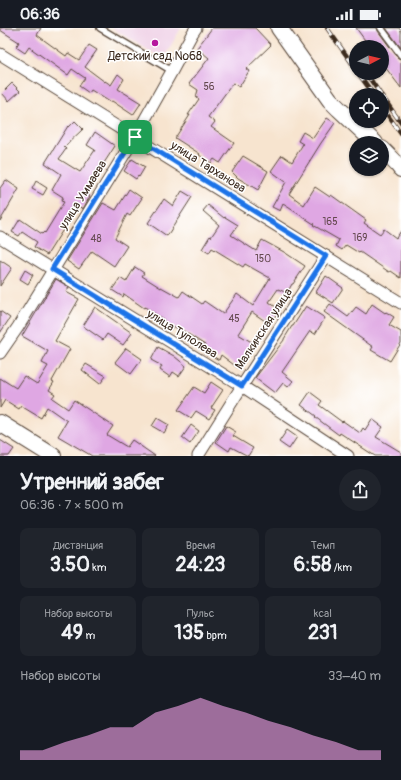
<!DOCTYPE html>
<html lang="ru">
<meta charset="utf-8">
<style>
:root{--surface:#171b24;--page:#20242c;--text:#f1f3f6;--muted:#9ea1a6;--accent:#d690ce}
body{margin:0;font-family:Pangolin,sans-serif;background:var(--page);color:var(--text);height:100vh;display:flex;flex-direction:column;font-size:15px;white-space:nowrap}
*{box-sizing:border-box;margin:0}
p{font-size:13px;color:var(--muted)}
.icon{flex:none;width:22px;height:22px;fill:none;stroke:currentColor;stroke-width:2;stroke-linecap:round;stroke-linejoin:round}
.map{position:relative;height:428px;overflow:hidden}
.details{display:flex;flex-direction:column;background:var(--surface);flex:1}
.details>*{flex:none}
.needle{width:26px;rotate:83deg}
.fabs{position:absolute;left:349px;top:12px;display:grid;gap:8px}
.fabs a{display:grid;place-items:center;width:40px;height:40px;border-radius:50%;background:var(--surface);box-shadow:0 1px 3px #0004;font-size:20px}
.pin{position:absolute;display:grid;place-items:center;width:34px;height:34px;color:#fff;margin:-17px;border-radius:8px;box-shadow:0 2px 6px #0006}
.round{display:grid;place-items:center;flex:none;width:42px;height:42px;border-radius:21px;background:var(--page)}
.head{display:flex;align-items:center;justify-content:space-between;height:68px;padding:0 20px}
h1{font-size:22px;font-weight:800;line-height:30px}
.figures{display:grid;grid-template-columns:repeat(3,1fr);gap:6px;height:68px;padding:4px 20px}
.figures div{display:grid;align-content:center;border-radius:8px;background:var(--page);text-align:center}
.figures b{font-size:20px;font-weight:800}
.figures small{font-size:11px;font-weight:400}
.figures p{font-size:11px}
.chart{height:112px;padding:8px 20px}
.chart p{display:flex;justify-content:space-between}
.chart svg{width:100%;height:72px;margin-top:4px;fill:var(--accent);opacity:.7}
.status{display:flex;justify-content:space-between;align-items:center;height:28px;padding:0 20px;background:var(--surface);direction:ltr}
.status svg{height:11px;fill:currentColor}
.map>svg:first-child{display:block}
</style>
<div class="status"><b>06:36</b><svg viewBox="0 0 49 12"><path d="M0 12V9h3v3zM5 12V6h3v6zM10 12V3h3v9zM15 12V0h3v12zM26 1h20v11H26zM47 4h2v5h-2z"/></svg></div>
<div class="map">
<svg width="401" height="428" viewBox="0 0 401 428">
<rect width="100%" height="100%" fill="#fff"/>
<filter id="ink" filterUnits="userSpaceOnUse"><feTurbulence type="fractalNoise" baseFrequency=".025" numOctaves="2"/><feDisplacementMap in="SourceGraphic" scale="8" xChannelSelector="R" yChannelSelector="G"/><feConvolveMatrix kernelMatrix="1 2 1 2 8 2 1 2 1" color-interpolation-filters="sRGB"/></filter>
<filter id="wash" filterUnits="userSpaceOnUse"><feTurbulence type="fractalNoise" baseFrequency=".012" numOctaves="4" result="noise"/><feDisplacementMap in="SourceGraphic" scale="16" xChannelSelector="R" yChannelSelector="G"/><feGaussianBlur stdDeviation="0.9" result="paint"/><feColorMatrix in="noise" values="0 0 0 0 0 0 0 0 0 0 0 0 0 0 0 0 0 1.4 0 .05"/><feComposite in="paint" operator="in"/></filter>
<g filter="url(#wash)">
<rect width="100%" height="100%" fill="#f7e4cf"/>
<!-- built -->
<path fill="#efd0e6" d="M112,0H181L163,31Z"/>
<g id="blocks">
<!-- building -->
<g fill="#dfa7e3">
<path d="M0,0H41L37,7L66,28L68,25L79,32L89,17L97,22L85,39L105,54V53L111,57L118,46L124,51L118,61L141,75L133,87L112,73L110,74L91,62L89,65L79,58L85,50L72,41L68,47L29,19L25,25L16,19L19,14L0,2Z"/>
<path d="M212,0H255L271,17L246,41L249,43L239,59L233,55L208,89L215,94L211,99L234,115L220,135L214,131L211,135L199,127L200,126L175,110L190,87H188L199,71L196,69L198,62L189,56L209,30L197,20Z"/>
<path d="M356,0H377L378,3L398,30L401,31V60L382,35V19H370Z"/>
<path d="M386,0H399L401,3V20Z"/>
<path d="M12,55L20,63L9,73L2,65Z"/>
<path d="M327,90L335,95L321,115L289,166L304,177L315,159L330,169L331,167L366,192L364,195L380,206L384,201L396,210L401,203V250L391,243L389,244L360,224L359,225L346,217L342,222L336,218L339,212L313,197L314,196L283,176L280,183L272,179L286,154L271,143L282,127L292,134L303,116L298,113L303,104L313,110Z"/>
<path d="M75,93L83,101L64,119L66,121L59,131L80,144L95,122L87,117L95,104L115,118L104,135L105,136L86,166L90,168L83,181L78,178L47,227L34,219L37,214L22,204L19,208L12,204L20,191L42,206L44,204L45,205L64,174L61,173L63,169L52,162L61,146L45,135L68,98L69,99Z"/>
<path d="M243,128L268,143L258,162L238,150L232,144Z"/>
<path d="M132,131L145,139L139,149L138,148L136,151L124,143Z"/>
<path d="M6,152L19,161L0,193V160Z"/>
<path d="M36,153L47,160L43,167L32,161Z"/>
<path d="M129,161L142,170L130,188L127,186L115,210L127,218L114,238L92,223L79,241L67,233L103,175L116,182Z"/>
<path d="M182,163L192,169L183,183L167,208L148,195L164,171L173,178Z"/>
<path d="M208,177L224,190L225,189L238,197L231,207L256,223L262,212L284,224L305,238L293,256H292L287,265L278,261L269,274L280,282L272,292L268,289L265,293L252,284L238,306L255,316L238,340L221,327L219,332L202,322L205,317L182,302L181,303L173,298L170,302L161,297L164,292L145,279L144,280L124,266L123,269L112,262L120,250L126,254L135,239L144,245L142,248L161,260V259L179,269L183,263L202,276L204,273L223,286L237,266L253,278L270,250L245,236L243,239L212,220L209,225L202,221L210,208L211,209L219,197L203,183Z"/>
<path d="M0,232L12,240L0,258Z"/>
<path d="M25,242L33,247L28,256L20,251Z"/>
<path d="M326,248L343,260L333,275L316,264Z"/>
<path d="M56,251L69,259L66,264L79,271L55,313L70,321L52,353L54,354L49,362L55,366L52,370L68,381L74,372L113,398L107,407L127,419L132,412L155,428H92L58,408L67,393L47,379L41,390L21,378L19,381L5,372L0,380V350L16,360L24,348L37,356L48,338L42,335L48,323L22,308Z"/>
<path d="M330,276L348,289L356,279L366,286L372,276L385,285L386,284L394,289L389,297L401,304V315L390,333L371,322L373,319L324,284Z"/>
<path d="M306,278L325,290L315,306L310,303L282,344L293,353L288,359L283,355L275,365L255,350L284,312V311L292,298H293Z"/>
<path d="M95,279L132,305L123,317L107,306L103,312L83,298Z"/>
<path d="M0,283L10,290L0,305Z"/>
<path d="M158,319L174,328L186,338L179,348L173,344L170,349L160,342L162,338L151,332Z"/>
<path d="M126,320L142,331L131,346L115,334Z"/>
<path d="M86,336L106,348L100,356L82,342Z"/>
<path d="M211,354L223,362L211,380L215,382L209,391L196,383L191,390L178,382L194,359L204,365Z"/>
<path d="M310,364L322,373L319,377L342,394L343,393L360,405L363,400L365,402L372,391L383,399L376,409L401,424V428H375L340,405L339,407L315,389L316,388L301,377Z"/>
<path d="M157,390L169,397L164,405L152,398Z"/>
<path d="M191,397L199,403L190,416L182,410Z"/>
<path d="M226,398L236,404L233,408L253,420L248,428L231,419L229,423L216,414Z"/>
<path d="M287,402L297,409L289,421L279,414Z"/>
<path d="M0,412L14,421L9,428H0Z"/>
</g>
</g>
</g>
<g filter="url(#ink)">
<use href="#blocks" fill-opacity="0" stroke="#574639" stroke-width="1"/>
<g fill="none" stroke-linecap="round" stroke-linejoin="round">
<defs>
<g id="lane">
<path d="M100,0L172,43"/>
<path d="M381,0L401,27"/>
</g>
<g id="street">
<path d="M0,26L401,275"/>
<path d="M0,209L242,358L348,428"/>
<path d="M0,325L18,299L135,109L172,43L192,6L196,0"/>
<path d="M198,428L242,358L326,228"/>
</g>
<g id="secondary">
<path d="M279,0L330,72L339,81L375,115"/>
<path d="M382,121L398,137L401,141"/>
<path d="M0,395L53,428"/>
</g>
</defs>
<!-- lane casing -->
<use href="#lane" stroke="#574639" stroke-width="8"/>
<!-- street casing -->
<use href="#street" stroke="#574639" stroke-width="13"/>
<!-- secondary casing -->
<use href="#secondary" stroke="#574639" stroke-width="18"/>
<!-- lane -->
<use href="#lane" stroke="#fff" stroke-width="5.5"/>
<!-- street -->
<use href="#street" stroke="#fff" stroke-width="11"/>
<!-- secondary -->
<use href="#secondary" stroke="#fff" stroke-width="16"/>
<defs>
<g id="rail">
<path d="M327,0L356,41"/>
<path d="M358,45L374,67"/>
<path d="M366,45L381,67"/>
<path d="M382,68L401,95"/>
<path d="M382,79L401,106"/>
</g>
</defs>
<!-- rail casing -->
<use href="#rail" stroke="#3b2a1e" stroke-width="4.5"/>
<!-- rail -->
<use href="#rail" stroke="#fff" stroke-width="3" stroke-dasharray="9" stroke-linecap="butt"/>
</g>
</g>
<g fill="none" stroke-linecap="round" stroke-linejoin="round" filter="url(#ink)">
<defs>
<path id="route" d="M135,109L326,228L242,358L52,241Z"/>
</defs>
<!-- route casing -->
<use href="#route" stroke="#fff" stroke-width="8"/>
<!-- route -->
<use href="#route" stroke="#1a73e8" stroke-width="5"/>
</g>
<!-- markers -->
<circle fill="#b5179e" stroke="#fff" stroke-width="1.5" cx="155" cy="15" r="4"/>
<g text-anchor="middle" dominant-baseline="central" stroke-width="3" stroke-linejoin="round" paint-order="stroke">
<!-- number labels -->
<g font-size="10" fill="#64494f">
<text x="209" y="59">56</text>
<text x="330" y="194">165</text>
<text x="360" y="210">169</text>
<text x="96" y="211">48</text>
<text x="263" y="231">150</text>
<text x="234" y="291">45</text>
</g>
<!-- poi labels -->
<g font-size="12" fill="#3b2a1e" stroke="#fff">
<text x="155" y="28">Детский сад №68</text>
</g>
<!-- street labels -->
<g font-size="12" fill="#3b2a1e" stroke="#fff">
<text transform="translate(208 139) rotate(32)">улица Тарханова</text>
<text transform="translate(83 167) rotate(-58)">улица Уммаева</text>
<text transform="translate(264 301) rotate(-57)">Малкинская улица</text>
<text transform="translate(182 306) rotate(32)">улица Туполева</text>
</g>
</g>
</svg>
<div class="fabs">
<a><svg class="needle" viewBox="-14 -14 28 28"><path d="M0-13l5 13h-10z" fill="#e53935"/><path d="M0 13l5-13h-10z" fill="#9ea1a6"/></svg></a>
<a><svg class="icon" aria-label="locate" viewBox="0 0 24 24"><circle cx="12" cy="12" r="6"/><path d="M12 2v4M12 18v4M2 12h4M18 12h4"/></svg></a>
<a><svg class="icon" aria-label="layers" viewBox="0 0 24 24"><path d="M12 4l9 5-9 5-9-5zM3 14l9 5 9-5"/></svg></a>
</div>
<div class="pin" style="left:135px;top:109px;background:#1e9e55"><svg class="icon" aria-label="arrive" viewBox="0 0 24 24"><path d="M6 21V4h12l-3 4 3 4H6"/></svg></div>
</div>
<section class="details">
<div class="head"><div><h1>Утренний забег</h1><p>06:36 · 7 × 500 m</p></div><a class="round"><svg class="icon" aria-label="share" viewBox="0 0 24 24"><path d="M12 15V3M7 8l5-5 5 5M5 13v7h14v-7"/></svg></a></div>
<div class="figures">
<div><p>Дистанция</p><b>3.50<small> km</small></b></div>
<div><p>Время</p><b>24:23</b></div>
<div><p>Темп</p><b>6:58<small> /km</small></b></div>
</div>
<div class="figures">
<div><p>Набор высоты</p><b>49<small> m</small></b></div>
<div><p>Пульс</p><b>135<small> bpm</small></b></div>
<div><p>kcal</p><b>231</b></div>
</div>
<div class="chart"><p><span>Набор высоты</span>33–40 m</p>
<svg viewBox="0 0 160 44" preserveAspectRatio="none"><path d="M0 44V38L10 38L20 33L30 29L40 24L50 24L60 15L70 11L80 6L90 11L100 15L110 20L120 24L130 29L140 33L150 38L160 38V44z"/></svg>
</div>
</section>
